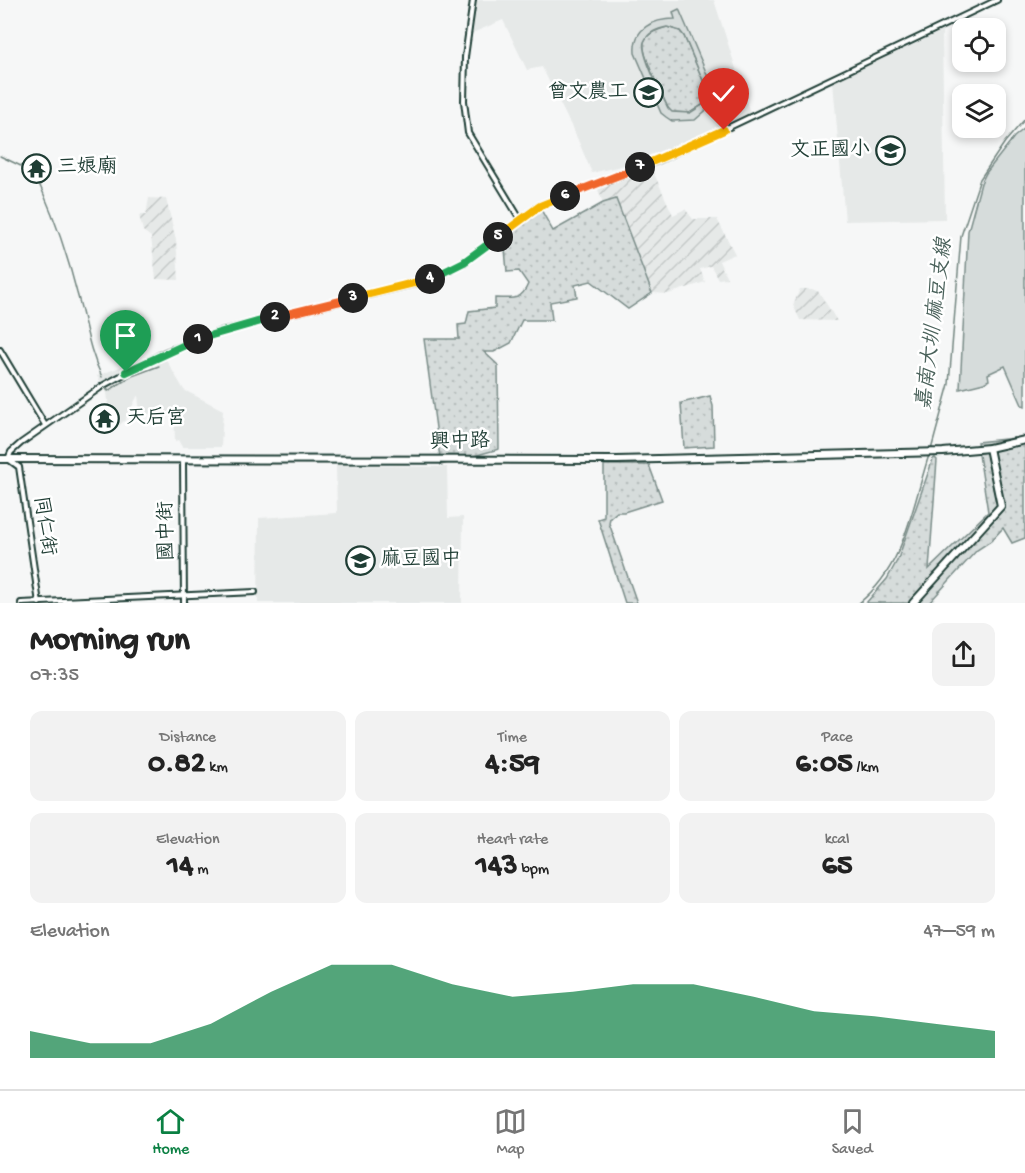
<!DOCTYPE html>
<meta charset="utf-8">
<style>
:root{--surface:#fff;--page:#f2f2f2;--text:#222;--muted:#767676;--line:#e0e0e0;--accent:#0b8043}
body{margin:0;font-family:"Gochi Hand","LXGW WenKai TC",sans-serif;background:var(--page);color:var(--text);height:100vh;display:flex;flex-direction:column;font-size:22px;white-space:nowrap}
*{box-sizing:border-box;margin:0}
p{font-size:20px;color:var(--muted)}
.icon{flex:none;width:33px;height:33px;fill:none;stroke:currentColor;stroke-width:2;stroke-linecap:round;stroke-linejoin:round}
.map{position:relative;height:603px;overflow:hidden}
.panel{display:flex;flex-direction:column;background:var(--surface);flex:1}
.panel>*{flex:none}
.buttons{position:absolute;left:952px;top:18px;display:grid;gap:12px}
.buttons a{display:grid;place-items:center;width:54px;height:54px;border-radius:12px;background:var(--surface);box-shadow:0 3px 9px #0003;font-size:30px}
.pin{position:absolute;display:grid;place-items:center;width:51px;height:51px;color:#fff;margin:-62px -26px;border-radius:50% 50% 50% 0;rotate:-45deg;box-shadow:0 0 6px #0007}
.pin .icon{rotate:45deg}
.km{position:absolute;width:30px;height:30px;margin:-15px;border-radius:50%;background:#222;color:#fff;font-size:16px;line-height:30px;text-align:center}
.round{display:grid;place-items:center;flex:none;width:63px;height:63px;border-radius:12px;background:var(--page)}
.head{display:flex;align-items:center;justify-content:space-between;height:102px;padding:0 30px}
h1{font-size:33px;font-weight:700;line-height:45px}
.figures{display:grid;grid-template-columns:repeat(3,1fr);gap:9px;height:102px;padding:6px 30px}
.figures div{display:grid;align-content:center;border-radius:12px;background:var(--page);text-align:center}
.figures b{font-size:30px;font-weight:700}
.figures small{font-size:16px;font-weight:400}
.figures p{font-size:16px}
.chart{height:168px;padding:12px 30px}
.chart p{display:flex;justify-content:space-between}
.chart svg{width:100%;height:108px;margin-top:6px;fill:var(--accent);opacity:.7}
.dock{display:flex;justify-content:space-around;align-items:center;height:84px;border-top:2px solid var(--line);background:var(--surface);font-size:16px;color:var(--muted)}
.dock a{display:grid;justify-items:center;gap:3px}
.dock .selected{color:var(--accent)}
.map>svg:first-child{display:block}
</style>
<div class="map">
<svg width="1025" height="603" viewBox="0 0 1025 603">
<defs>
<pattern id="industrial-furrows" width="10" height="10" patternUnits="userSpaceOnUse" patternTransform="scale(1.5)"><rect width="10" height="10" fill="#e6e9e8"/><path d="M-1 1l2-2M0 10L10 0M9 11l2-2" fill="none" stroke="#c5c9c8"/></pattern>
<pattern id="grass-dots" width="8" height="8" patternUnits="userSpaceOnUse" patternTransform="scale(1.5)"><rect width="8" height="8" fill="#d6dcdb"/><path d="M2 2h.1M6 6h.1" fill="none" stroke="#b7bebd" stroke-width="1.8" stroke-linecap="round"/></pattern>
</defs>
<rect width="100%" height="100%" fill="#f6f7f7"/>
<filter id="ink" filterUnits="userSpaceOnUse"><feTurbulence type="fractalNoise" baseFrequency=".0167" numOctaves="2"/><feDisplacementMap in="SourceGraphic" scale="12" xChannelSelector="R" yChannelSelector="G"/><feConvolveMatrix kernelMatrix="1 2 1 2 8 2 1 2 1" color-interpolation-filters="sRGB"/></filter>
<g filter="url(#ink)">
<!-- built -->
<g fill="#e6e9e8">
<path d="M474,0H714L751,116L621,166L592,173L578,140L542,67L527,70L503,20L470,34Z"/>
<path d="M942,31L945,219L845,221L833,82Z"/>
<path d="M161,351L184,390L223,410L221,447H182L178,440L175,441L174,413L140,414L138,395L125,420L112,432L107,393L97,376Z"/>
<path d="M336,465L447,467L448,518L463,517L462,603H258L259,518L337,513Z"/>
</g>
<!-- industrial -->
<g fill="url(#industrial-furrows)">
<path d="M651,167L673,215L685,209L693,219H717L735,254L719,261L727,278L718,279L711,266L700,269L705,282L668,294L652,293L616,199L603,203L597,187Z"/>
<path d="M149,198L166,199L176,240L179,280L156,279L151,237L143,231L139,215H146Z"/>
<path d="M800,289H812L819,292L837,321L800,320L793,305Z"/>
</g>
<!-- grass -->
<g fill="url(#grass-dots)" stroke="#7a8c88" stroke-width="1.5">
<path d="M667,27L680,31L684,36L708,92L704,104L690,113L671,112L668,108C662,95 640,53 644,42C648,32 658,30 667,27Z"/>
<path d="M616,199L652,293L628,309L591,281L575,285L577,297L550,302L552,320H522L511,343L494,352H484L498,365L499,449L441,465L424,339H459L458,325L466,324L469,311L495,308V298C511,298 521,302 528,284L519,271L507,272L504,237C517,228 528,218 540,208L553,231L603,203Z"/>
<path d="M710,396L713,406L714,446L684,448L681,403Z"/>
<path d="M1025,437V538L1012,543L1003,528L991,541L977,550L929,603H866L887,579L898,559L933,459L935,458L937,460L929,569L988,512L977,442Z"/>
<path d="M604,465H649L662,500L624,512H617L610,518L609,523L637,603H625L598,519L604,517Z"/>
</g>
<!-- park -->
<g fill="#d6dcdb" stroke="#7a8c88" stroke-width="1.5" fill-rule="evenodd">
<path d="M679,9L721,107L713,110L712,105L695,120L672,121L666,117L661,113L635,53C633,28 653,19 675,19L673,12ZM667,27L680,31L684,36L708,92L704,104L690,113L672,112L668,108C662,95 640,53 644,42C648,32 658,29 667,27Z"/>
<path d="M1025,128V406L1022,405L1005,366L988,374L989,380L984,383L960,389L968,231L981,183L986,173L1014,137Z"/>
</g>
<g fill="none" stroke-linecap="round" stroke-linejoin="round">
<!-- stream -->
<g stroke="#72857f" stroke-width="1.5">
<path d="M0,156L23,167"/>
<path d="M29,169L33,171C51,207 67,254 77,293C86,323 88,348 102,377"/>
<path d="M106,386L108,391L132,376L159,366"/>
<path d="M931,450L949,384L961,236L980,179L1005,142L1025,119"/>
<path d="M859,603C905,567 912,507 929,455"/>
</g>
<defs>
<g id="street">
<path d="M473,0L465,57L464,101L468,133L520,219"/>
<path d="M0,350L45,425"/>
<path d="M183,460L184,603"/>
<path d="M21,603L255,592"/>
<path d="M39,603L19,467L8,459L11,452L21,443L104,385L165,352L221,331L426,281L464,262L539,206L660,160L997,0"/>
</g>
<g id="secondary">
<path d="M0,459L617,460L943,452L989,448L1025,440"/>
<path d="M913,603L1001,506L989,448"/>
</g>
</defs>
<!-- street casing -->
<use href="#street" stroke="#1f3d34" stroke-width="8"/>
<!-- secondary casing -->
<use href="#secondary" stroke="#1f3d34" stroke-width="10"/>
<!-- street -->
<use href="#street" stroke="#fff" stroke-width="4"/>
<!-- secondary -->
<use href="#secondary" stroke="#fff" stroke-width="6"/>
</g>
</g>
<g fill="none" stroke-linecap="round" stroke-linejoin="round" filter="url(#ink)">
<defs>
<path id="split-1" d="M126,372L198,339"/>
<path id="split-2" d="M198,339L275,317"/>
<path id="split-3" d="M275,317L353,298"/>
<path id="split-4" d="M353,298L430,279"/>
<path id="split-5" d="M430,279L464,262L498,237"/>
<path id="split-6" d="M498,237L540,206L565,196"/>
<path id="split-7" d="M565,196L640,167"/>
<path id="split-8" d="M640,167L724,130"/>
</defs>
<!-- split-1 casing -->
<use href="#split-1" stroke="#fff" stroke-width="12"/>
<!-- split-2 casing -->
<use href="#split-2" stroke="#fff" stroke-width="12"/>
<!-- split-3 casing -->
<use href="#split-3" stroke="#fff" stroke-width="12"/>
<!-- split-4 casing -->
<use href="#split-4" stroke="#fff" stroke-width="12"/>
<!-- split-5 casing -->
<use href="#split-5" stroke="#fff" stroke-width="12"/>
<!-- split-6 casing -->
<use href="#split-6" stroke="#fff" stroke-width="12"/>
<!-- split-7 casing -->
<use href="#split-7" stroke="#fff" stroke-width="12"/>
<!-- split-8 casing -->
<use href="#split-8" stroke="#fff" stroke-width="12"/>
<!-- split-1 -->
<use href="#split-1" stroke="#22a559" stroke-width="8"/>
<!-- split-2 -->
<use href="#split-2" stroke="#22a559" stroke-width="8"/>
<!-- split-3 -->
<use href="#split-3" stroke="#f0652b" stroke-width="8"/>
<!-- split-4 -->
<use href="#split-4" stroke="#f5b400" stroke-width="8"/>
<!-- split-5 -->
<use href="#split-5" stroke="#22a559" stroke-width="8"/>
<!-- split-6 -->
<use href="#split-6" stroke="#f5b400" stroke-width="8"/>
<!-- split-7 -->
<use href="#split-7" stroke="#f0652b" stroke-width="8"/>
<!-- split-8 -->
<use href="#split-8" stroke="#f5b400" stroke-width="8"/>
</g>
<!-- icons -->
<defs>
<symbol id="university-ring" viewBox="-11 -11 22 22"><circle r="9.5" fill="#fff" stroke="#1f3d34" stroke-width="1.5"/><path d="M0-5L7-2L0 1L-7-2ZM-4 1L0 2.5L4 1V4Q0 6-4 4Z" fill="#1f3d34"/></symbol>
<symbol id="school-ring" viewBox="-11 -11 22 22"><circle r="9.5" fill="#fff" stroke="#1f3d34" stroke-width="1.5"/><path d="M0-5L7-2L0 1L-7-2ZM-4 1L0 2.5L4 1V4Q0 6-4 4Z" fill="#1f3d34"/></symbol>
<symbol id="temple-ring" viewBox="-11 -11 22 22"><circle r="9.5" fill="#fff" stroke="#1f3d34" stroke-width="1.5"/><path d="M0-6L5-2H3V0L6.5 2.5H4V6H1.5V3h-3V6H-4V2.5H-6.5L-3 0V-2H-5Z" fill="#1f3d34"/></symbol>
</defs>
<g fill-rule="evenodd">
<use href="#university-ring" x="632" y="76" width="33" height="33"/>
<use href="#school-ring" x="874" y="134" width="33" height="33"/>
<use href="#temple-ring" x="20" y="152" width="33" height="33"/>
<use href="#temple-ring" x="88" y="402" width="33" height="33"/>
<use href="#school-ring" x="344" y="544" width="33" height="33"/>
</g>
<g text-anchor="middle" dominant-baseline="central" stroke-width="5" stroke-linejoin="round" paint-order="stroke">
<!-- poi labels -->
<g font-size="20" fill="#1f3d34" stroke="#fff" text-anchor="start">
<text x="628" y="93" text-anchor="end">曾文農工</text>
<text x="870" y="151" text-anchor="end">文正國小</text>
<text x="57" y="168">三娘廟</text>
<text x="126" y="419">天后宮</text>
<text x="381" y="560">麻豆國中</text>
</g>
<!-- street labels -->
<g font-size="20" fill="#1f3d34" stroke="#fff">
<text transform="translate(460 443) rotate(-1)">興中路</text>
<text transform="translate(43 526) rotate(82)">同仁街</text>
<text transform="translate(168 531) rotate(-91)">國中街</text>
</g>
<!-- water labels -->
<g font-size="21" font-style="italic" fill="#49615a" stroke="#fff">
<text transform="translate(936 324) rotate(-83)">嘉南大圳 麻豆支線</text>
</g>
</g>
</svg>
<div class="buttons">
<a><svg class="icon" aria-label="locate" viewBox="0 0 24 24"><circle cx="12" cy="12" r="6"/><path d="M12 2v4M12 18v4M2 12h4M18 12h4"/></svg></a>
<a><svg class="icon" aria-label="layers" viewBox="0 0 24 24"><path d="M12 4l9 5-9 5-9-5zM3 14l9 5 9-5"/></svg></a>
</div>
<div class="pin" style="left:126px;top:372px;background:#1e9e55"><svg class="icon" aria-label="arrive" viewBox="0 0 24 24"><path d="M6 21V4h12l-3 4 3 4H6"/></svg></div>
<div class="pin" style="left:724px;top:130px;background:#d93025"><svg class="icon" aria-label="check" viewBox="0 0 24 24"><path d="M5 12l5 5 9-10"/></svg></div>
<b class="km" style="left:198px;top:339px">1</b>
<b class="km" style="left:275px;top:317px">2</b>
<b class="km" style="left:353px;top:298px">3</b>
<b class="km" style="left:430px;top:279px">4</b>
<b class="km" style="left:498px;top:237px">5</b>
<b class="km" style="left:565px;top:196px">6</b>
<b class="km" style="left:640px;top:167px">7</b>
</div>
<section class="panel">
<div class="head"><div><h1>Morning run</h1><p>07:35</p></div><a class="round"><svg class="icon" aria-label="share" viewBox="0 0 24 24"><path d="M12 15V3M7 8l5-5 5 5M5 13v7h14v-7"/></svg></a></div>
<div class="figures">
<div><p>Distance</p><b>0.82<small> km</small></b></div>
<div><p>Time</p><b>4:59</b></div>
<div><p>Pace</p><b>6:05<small> /km</small></b></div>
</div>
<div class="figures">
<div><p>Elevation</p><b>14<small> m</small></b></div>
<div><p>Heart rate</p><b>143<small> bpm</small></b></div>
<div><p>kcal</p><b>65</b></div>
</div>
<div class="chart"><p><span>Elevation</span>47–59 m</p>
<svg viewBox="0 0 160 44" preserveAspectRatio="none"><path d="M0 44V33L10 38L20 38L30 30L40 17L50 6L60 6L70 14L80 19L90 17L100 14L110 14L120 19L130 25L140 27L150 30L160 33V44z"/></svg>
</div>
</section>
<nav class="dock">
<a class="selected"><svg class="icon" aria-label="home" viewBox="0 0 24 24"><path d="M3 11l9-7 9 7M6 9v11h12V9"/></svg>Home</a>
<a><svg class="icon" aria-label="map" viewBox="0 0 24 24"><path d="M3 6l6-2 6 2 6-2v14l-6 2-6-2-6 2zM9 4v14M15 6v14"/></svg>Map</a>
<a><svg class="icon" aria-label="saved" viewBox="0 0 24 24"><path d="M7 4h10v16l-5-4-5 4z"/></svg>Saved</a>
</nav>
